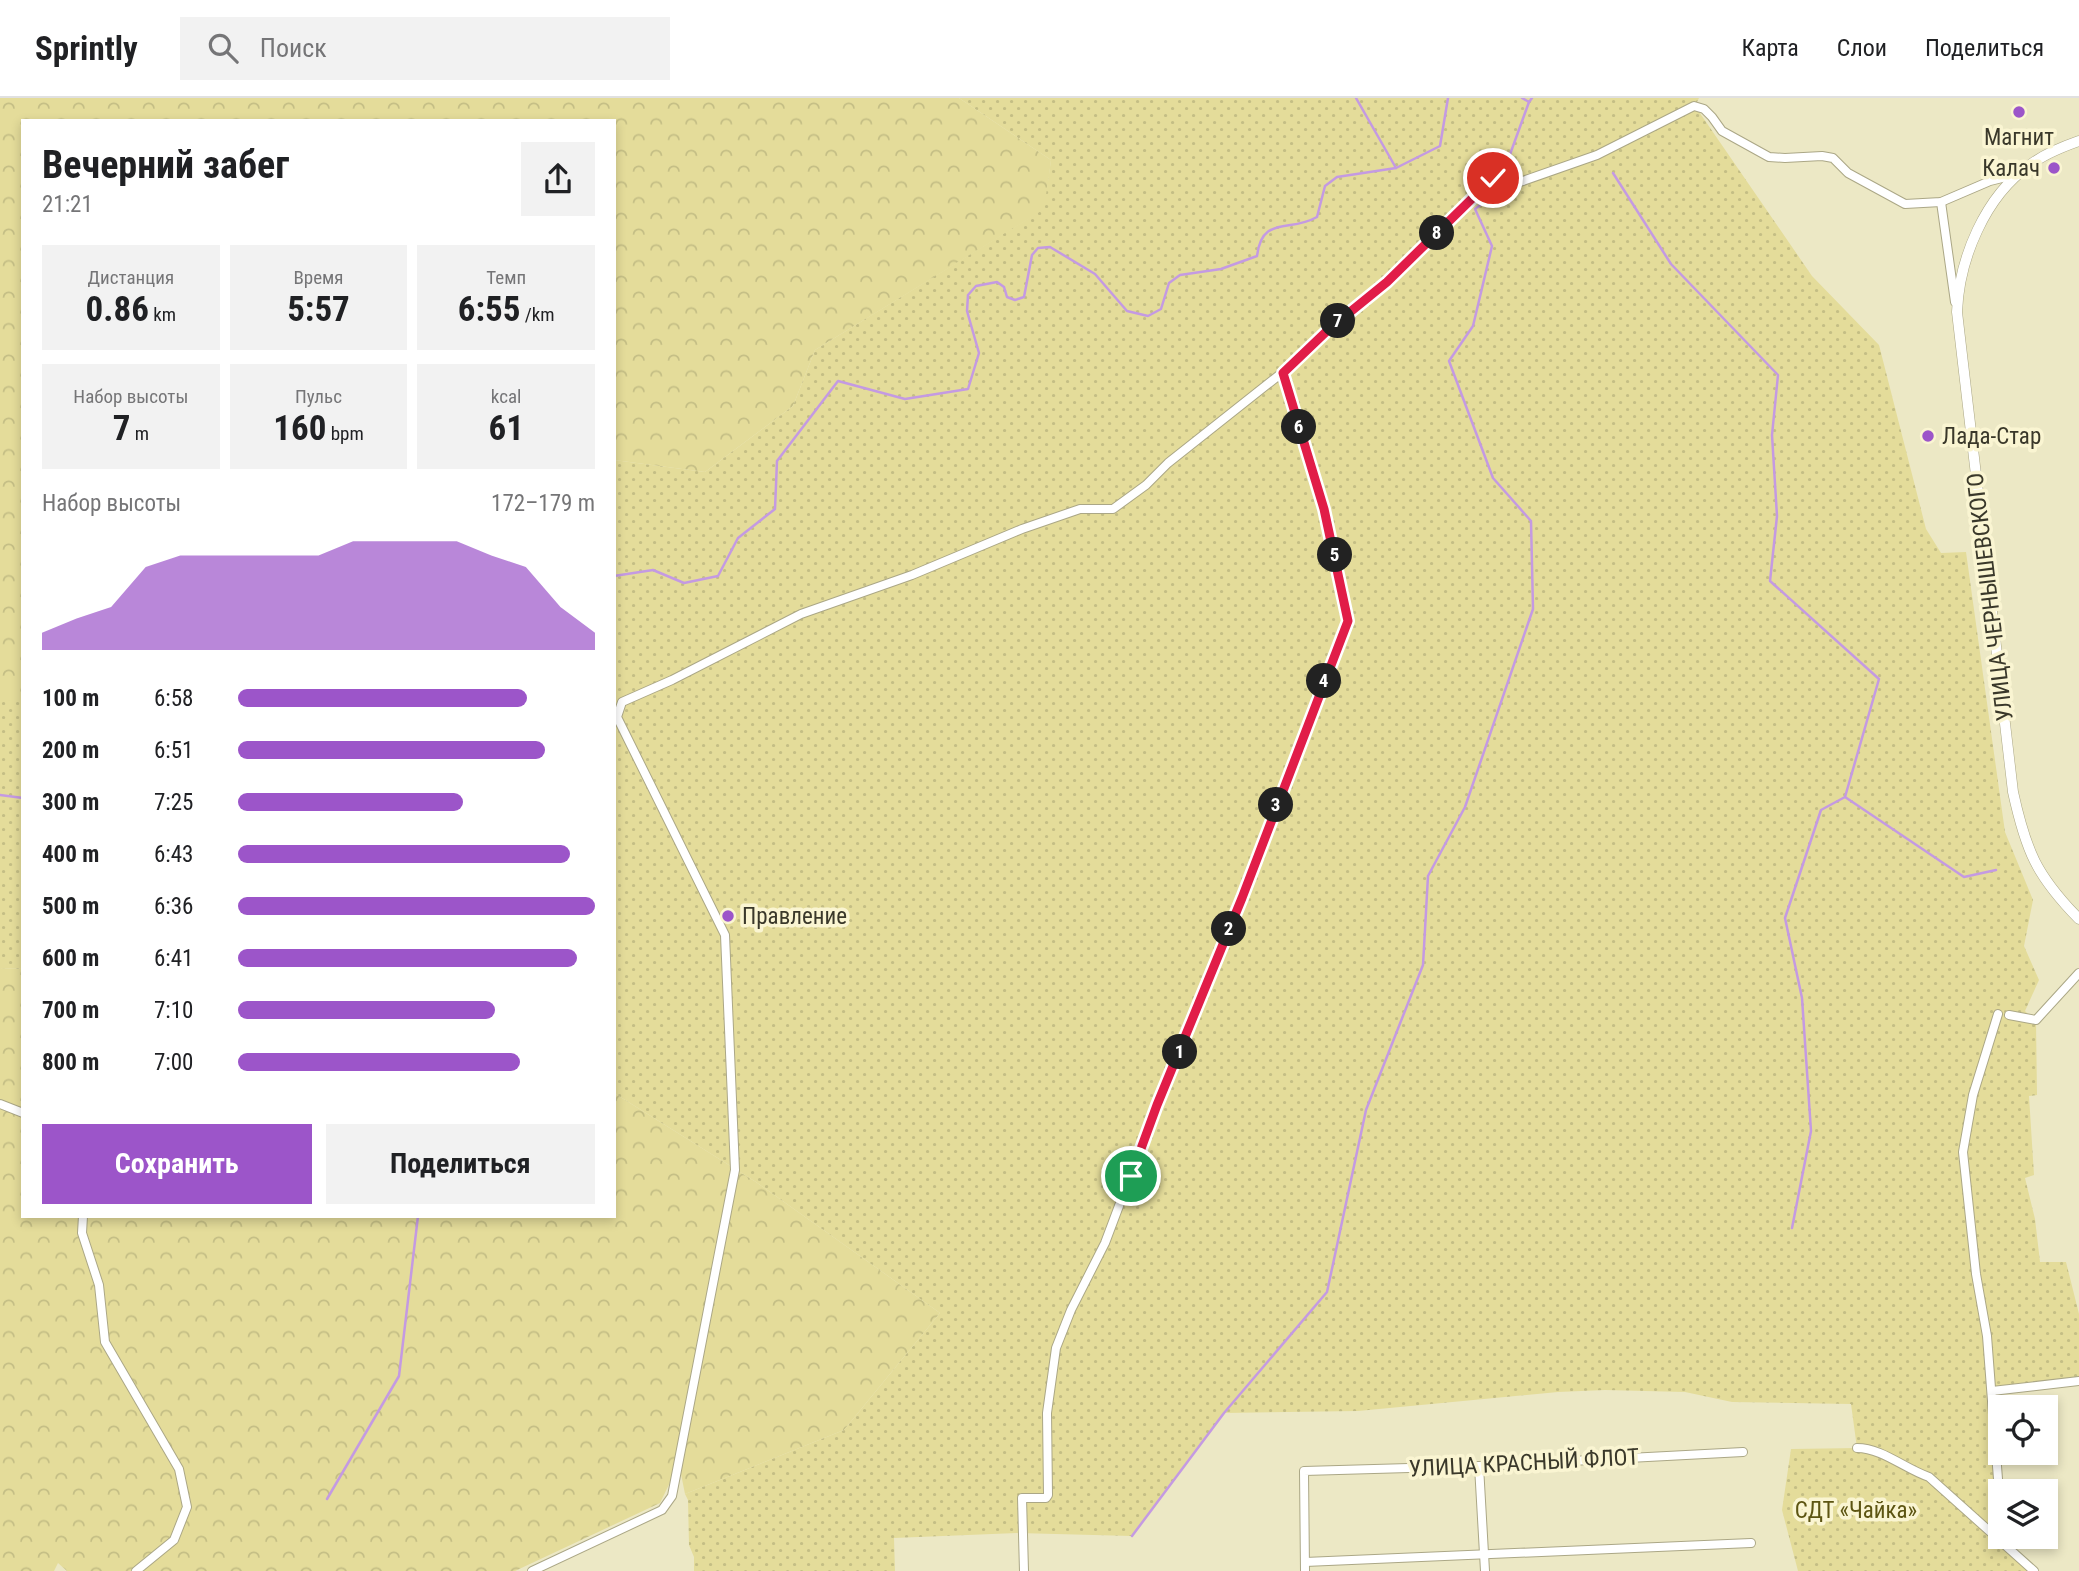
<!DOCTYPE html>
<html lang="ru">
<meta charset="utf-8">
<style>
:root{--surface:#fff;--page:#f2f2f2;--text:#202124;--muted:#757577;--line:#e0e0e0;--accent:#9c55c9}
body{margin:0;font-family:"Roboto Condensed",sans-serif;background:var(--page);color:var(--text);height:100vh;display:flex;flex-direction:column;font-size:26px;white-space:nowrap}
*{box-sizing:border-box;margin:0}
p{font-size:23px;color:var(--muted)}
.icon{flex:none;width:38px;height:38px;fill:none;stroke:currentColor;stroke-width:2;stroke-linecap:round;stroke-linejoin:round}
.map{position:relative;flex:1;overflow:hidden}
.side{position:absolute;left:21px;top:21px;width:595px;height:1099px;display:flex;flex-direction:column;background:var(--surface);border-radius:0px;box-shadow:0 4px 10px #0003}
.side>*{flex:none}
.fabs{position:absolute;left:1988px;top:1297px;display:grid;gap:14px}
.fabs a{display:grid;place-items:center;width:70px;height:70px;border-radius:0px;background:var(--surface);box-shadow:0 4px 10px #0003;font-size:35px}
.pin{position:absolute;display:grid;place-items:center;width:60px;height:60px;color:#fff;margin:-30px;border:4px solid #fff;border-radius:50%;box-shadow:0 2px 7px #0007}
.km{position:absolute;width:35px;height:35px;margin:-18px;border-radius:50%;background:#222;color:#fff;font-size:19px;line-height:35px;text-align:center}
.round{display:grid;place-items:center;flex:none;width:74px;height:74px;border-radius:0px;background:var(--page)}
.summary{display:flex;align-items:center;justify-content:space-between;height:119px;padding:0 21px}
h1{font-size:38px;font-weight:700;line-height:52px}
.metrics{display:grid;grid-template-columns:repeat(3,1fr);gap:10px;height:119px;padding:7px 21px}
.metrics div{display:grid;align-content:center;border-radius:0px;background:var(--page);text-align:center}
.metrics b{font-size:35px;font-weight:700}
.metrics small{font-size:19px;font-weight:400}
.metrics p{font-size:19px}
.chart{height:196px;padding:14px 21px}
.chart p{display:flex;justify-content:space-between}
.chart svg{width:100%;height:126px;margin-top:7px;fill:var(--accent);opacity:.7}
.action{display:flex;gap:14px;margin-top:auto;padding:14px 21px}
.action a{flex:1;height:80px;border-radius:0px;background:var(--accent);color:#fff;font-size:28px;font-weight:700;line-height:80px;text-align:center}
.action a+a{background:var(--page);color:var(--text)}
ul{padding:0 21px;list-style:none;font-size:23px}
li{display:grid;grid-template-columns:112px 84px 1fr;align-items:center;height:52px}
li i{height:18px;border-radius:9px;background:var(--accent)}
header{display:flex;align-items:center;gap:42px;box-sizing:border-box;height:98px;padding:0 35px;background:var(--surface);border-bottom:2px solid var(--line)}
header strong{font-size:33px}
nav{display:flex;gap:38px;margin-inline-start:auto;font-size:24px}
.search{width:490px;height:63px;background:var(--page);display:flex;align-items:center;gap:18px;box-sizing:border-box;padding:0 24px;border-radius:0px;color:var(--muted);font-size:26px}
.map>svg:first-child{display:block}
</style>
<header>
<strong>Sprintly</strong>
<div class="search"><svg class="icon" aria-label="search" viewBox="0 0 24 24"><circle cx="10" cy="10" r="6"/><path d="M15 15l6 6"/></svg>Поиск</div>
<nav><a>Карта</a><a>Слои</a><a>Поделиться</a></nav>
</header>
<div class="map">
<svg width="2079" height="1473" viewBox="0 0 2079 1473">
<defs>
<pattern id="forest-crowns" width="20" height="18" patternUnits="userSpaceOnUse" patternTransform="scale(1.75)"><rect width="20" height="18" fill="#e4dc9a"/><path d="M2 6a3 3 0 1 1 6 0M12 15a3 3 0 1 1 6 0" fill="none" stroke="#c4be85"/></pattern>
<pattern id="garden-dots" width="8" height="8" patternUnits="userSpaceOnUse" patternTransform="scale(1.75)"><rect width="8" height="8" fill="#e4dc9a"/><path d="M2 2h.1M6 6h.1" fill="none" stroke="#c4be85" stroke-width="1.8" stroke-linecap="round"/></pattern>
</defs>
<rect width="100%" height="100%" fill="#ece8c5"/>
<!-- forest -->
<g fill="url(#forest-crowns)">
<path d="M0,0H959L1051,62L1045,111L815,252L793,308L705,374L614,362V23H23V603L20,604L0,603Z"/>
<path d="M0,870L23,871V1118H614V995L756,1084L940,1215L844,1332L685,1396L679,1366L660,1405L515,1473H67L58,1465L54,1473H0Z"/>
</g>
<!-- garden -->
<g fill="url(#garden-dots)">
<path d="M959,0H1699L1695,8L1812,178L1879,247L1926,431L1941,455L1966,454L2005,734L2033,802L2024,848L2039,882L2025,913L2036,924L2037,997L2029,998L2034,1077L2025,1080L2035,1121L2040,1164H2066L2079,1216V1283L1993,1293L2000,1438L2003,1439V1445L2034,1473H1798L1782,1412L1791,1351L1857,1350L1851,1306L1732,1304L1685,1294L1605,1292L1558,1294L1358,1313L1224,1315L1132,1438L1017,1435L894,1440L895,1473H694V1459L689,1447L688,1402L685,1396L844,1332L940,1215L756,1084L614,995V362L705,374L793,308L815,252L1044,111L1051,62Z"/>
<path d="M7,602L23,603V871L0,870V603Z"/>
</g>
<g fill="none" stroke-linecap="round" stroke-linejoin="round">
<!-- stream -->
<g stroke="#c49ae2" stroke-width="2.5">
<path d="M1356,0L1396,70"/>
<path d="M1522,0L1529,4L1532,0"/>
<path d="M1613,75L1671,166L1778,277L1772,337L1777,418L1770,483L1879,581L1845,699L1821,712L1785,820L1802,900L1811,1033L1792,1130"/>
<path d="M614,478L653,472L684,485L718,478L738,440L775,411L777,363L838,283L905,301L968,291L979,255L967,213L968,197L976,188L997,184L1004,189L1007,199L1015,202L1024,199L1032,157L1038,150L1050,149L1095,176L1127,213L1148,218L1161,211L1169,185L1180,177L1221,171L1257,158C1262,117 1289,135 1317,119L1325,88L1337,79L1396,70L1440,48L1448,0"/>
<path d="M0,697L23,700"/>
<path d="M1845,699L1964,779L1996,772"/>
<path d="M327,1401L399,1278L418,1118"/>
<path d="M1132,1438L1224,1315L1327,1194L1366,1012L1423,867L1428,778L1465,709L1533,511L1531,423L1493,380L1449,263L1473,228L1492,148L1475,111L1496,95L1529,4"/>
</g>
<defs>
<g id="minor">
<path d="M1941,104L1955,204"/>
<path d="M1998,916L1973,997L1963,1054L1976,1176L1987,1238L2000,1407"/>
<path d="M2009,917L2036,922L2079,875"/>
<path d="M0,1006L23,1015"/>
<path d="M83,1118L82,1135L99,1187L105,1244L179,1371L187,1409L174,1442L136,1473"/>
<path d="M1992,1293L2079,1283"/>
<path d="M1857,1350C1882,1350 1905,1371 1929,1379L2034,1473"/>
<path d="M1479,1368L1485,1473"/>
<path d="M1305,1464L1751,1445"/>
<path d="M532,1473L662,1412L672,1398L735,1072L725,837L617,619L622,604L672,582L801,516L912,477L1022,431L1080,411H1113L1146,387L1168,365L1283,274L1328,232L1387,184L1493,80L1520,84L1597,57L1694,8L1704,11L1712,19L1722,33L1769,59L1785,60L1822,58L1833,60L1848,75L1905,106L1941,104L1990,83L2018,76"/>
<path d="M1024,1473L1022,1400H1046L1048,1397L1047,1315L1056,1250L1071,1212L1105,1145L1157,1007L1242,800L1348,523L1324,411L1283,274"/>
<path d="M1305,1473L1304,1373L1479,1368L1743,1354"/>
</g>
<path id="tertiary" d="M2079,43C2062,49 2044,56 2030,67C1985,98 1959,161 1957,214L2013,694C2026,753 2036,777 2079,821"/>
</defs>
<!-- minor casing -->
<use href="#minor" stroke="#aba786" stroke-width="10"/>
<!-- tertiary casing -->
<use href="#tertiary" stroke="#aba786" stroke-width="11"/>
<!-- minor -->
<use href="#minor" stroke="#fff" stroke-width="8"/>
<!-- tertiary -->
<use href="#tertiary" stroke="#fff" stroke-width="10"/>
</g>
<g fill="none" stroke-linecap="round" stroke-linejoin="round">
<defs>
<path id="route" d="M1131,1078L1157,1007L1242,800L1348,523L1324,411L1283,275L1328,232L1387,184L1493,80"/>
</defs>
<!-- route casing -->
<use href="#route" stroke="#fff" stroke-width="14"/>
<!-- route -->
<use href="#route" stroke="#e11d48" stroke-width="9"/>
</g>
<!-- markers -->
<g fill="#9c55c9" stroke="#faf5d2" stroke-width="2.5">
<circle cx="2019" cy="14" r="7"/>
<circle cx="2054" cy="70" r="7"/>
<circle cx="1928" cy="338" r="7"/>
<circle cx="728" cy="818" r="7"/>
</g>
<g text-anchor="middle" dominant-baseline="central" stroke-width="7" stroke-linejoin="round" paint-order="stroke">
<!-- poi labels -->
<g font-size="23" fill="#3a382a" stroke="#faf5d2" text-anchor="start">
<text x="2019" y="39" text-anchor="middle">Магнит</text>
<text x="2040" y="70" text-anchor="end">Калач</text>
<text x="1942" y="338">Лада-Стар</text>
<text x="742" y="818">Правление</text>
</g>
<!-- street labels -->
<g font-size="23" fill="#3a382a" stroke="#faf5d2">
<text transform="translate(1990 499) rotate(-97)">УЛИЦА ЧЕРНЫШЕВСКОГО</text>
<text transform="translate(1524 1365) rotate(-3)">УЛИЦА КРАСНЫЙ ФЛОТ</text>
</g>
<!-- park labels -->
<g font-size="23" fill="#5d5512" stroke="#faf5d2">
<text x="1856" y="1412">СДТ «Чайка»</text>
</g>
</g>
</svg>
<div class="fabs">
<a><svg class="icon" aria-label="locate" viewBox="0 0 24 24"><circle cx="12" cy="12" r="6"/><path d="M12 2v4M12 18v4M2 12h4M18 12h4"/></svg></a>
<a><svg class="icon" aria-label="layers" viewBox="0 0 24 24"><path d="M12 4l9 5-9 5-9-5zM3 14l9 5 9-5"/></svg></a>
</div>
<div class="pin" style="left:1131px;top:1078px;background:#1e9e55"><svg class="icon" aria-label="arrive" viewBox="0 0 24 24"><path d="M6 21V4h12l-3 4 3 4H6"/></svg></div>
<div class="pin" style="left:1493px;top:80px;background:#d93025"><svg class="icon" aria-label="check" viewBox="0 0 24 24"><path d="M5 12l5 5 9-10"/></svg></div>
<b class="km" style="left:1180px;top:954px">1</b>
<b class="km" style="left:1229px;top:831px">2</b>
<b class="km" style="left:1276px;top:707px">3</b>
<b class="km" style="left:1324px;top:583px">4</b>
<b class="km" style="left:1335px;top:457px">5</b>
<b class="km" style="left:1299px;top:329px">6</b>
<b class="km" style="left:1338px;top:223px">7</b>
<b class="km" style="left:1437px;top:135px">8</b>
<section class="side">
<div class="summary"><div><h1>Вечерний забег</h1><p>21:21</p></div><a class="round"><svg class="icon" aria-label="share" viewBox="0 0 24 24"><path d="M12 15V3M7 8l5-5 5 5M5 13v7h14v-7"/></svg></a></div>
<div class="metrics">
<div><p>Дистанция</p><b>0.86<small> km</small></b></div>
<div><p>Время</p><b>5:57</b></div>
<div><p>Темп</p><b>6:55<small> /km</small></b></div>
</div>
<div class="metrics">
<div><p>Набор высоты</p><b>7<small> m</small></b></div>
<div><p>Пульс</p><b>160<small> bpm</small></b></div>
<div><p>kcal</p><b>61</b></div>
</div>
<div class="chart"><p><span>Набор высоты</span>172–179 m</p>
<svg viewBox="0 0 160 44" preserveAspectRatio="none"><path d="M0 44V38L10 33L20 29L30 15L40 11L50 11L60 11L70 11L80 11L90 6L100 6L110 6L120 6L130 11L140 15L150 29L160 38V44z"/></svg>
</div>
<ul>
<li><b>100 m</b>6:58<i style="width:81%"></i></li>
<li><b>200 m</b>6:51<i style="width:86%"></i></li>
<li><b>300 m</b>7:25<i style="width:63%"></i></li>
<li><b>400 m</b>6:43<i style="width:93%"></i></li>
<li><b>500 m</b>6:36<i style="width:100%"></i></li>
<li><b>600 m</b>6:41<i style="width:95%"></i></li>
<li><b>700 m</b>7:10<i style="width:72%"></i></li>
<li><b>800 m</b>7:00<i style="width:79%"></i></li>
</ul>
<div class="action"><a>Сохранить</a><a>Поделиться</a></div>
</section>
</div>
